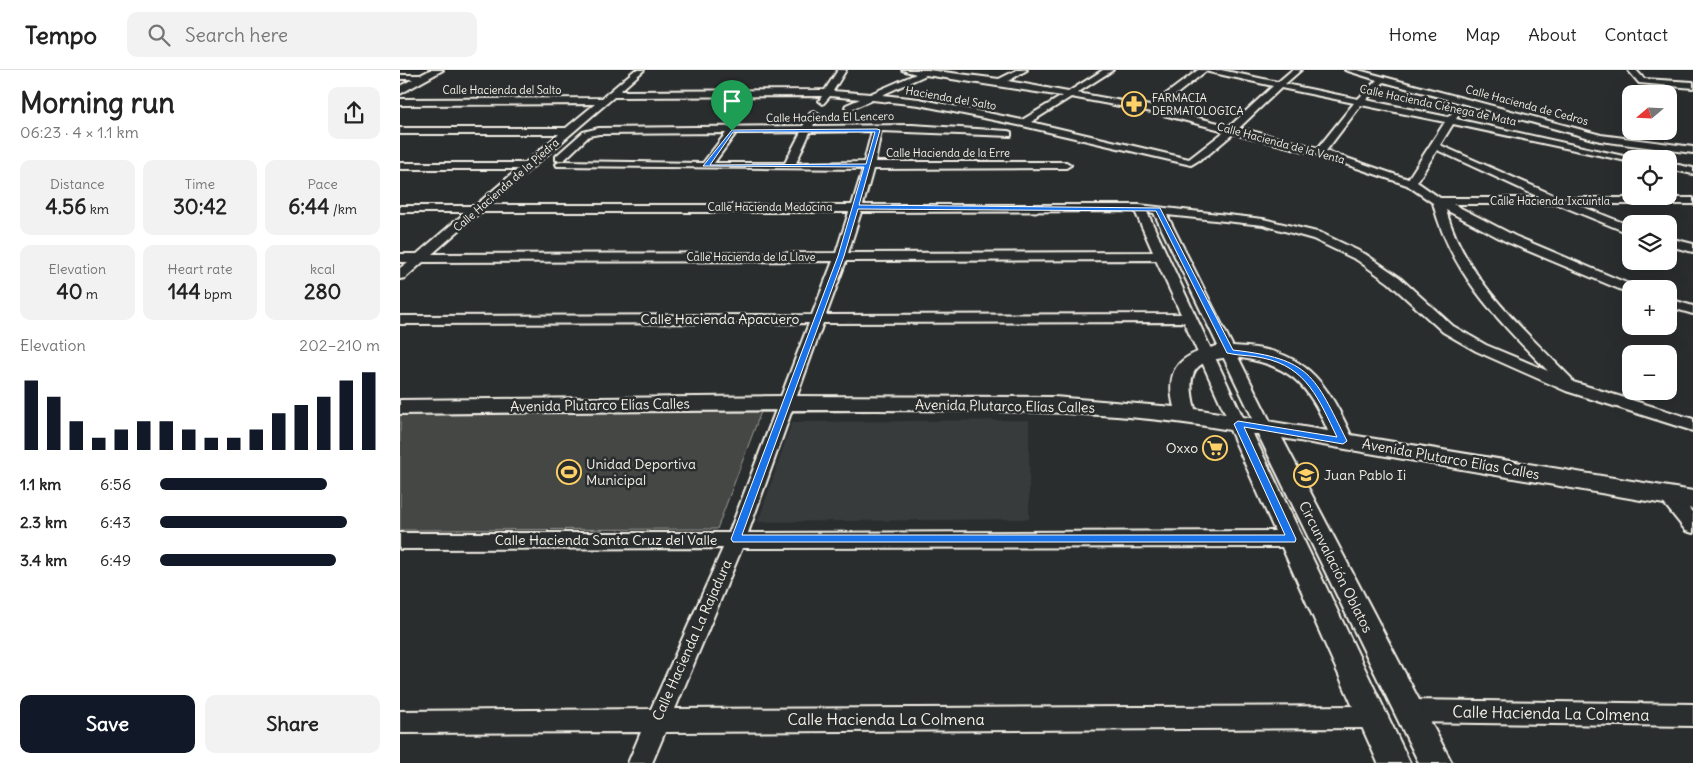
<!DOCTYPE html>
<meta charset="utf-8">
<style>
:root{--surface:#fff;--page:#f2f2f2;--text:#222;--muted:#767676;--line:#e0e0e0;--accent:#111827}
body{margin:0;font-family:Delius,sans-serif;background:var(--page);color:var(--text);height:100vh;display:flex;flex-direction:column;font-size:19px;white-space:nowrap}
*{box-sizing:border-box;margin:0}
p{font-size:16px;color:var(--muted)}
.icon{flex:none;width:28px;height:28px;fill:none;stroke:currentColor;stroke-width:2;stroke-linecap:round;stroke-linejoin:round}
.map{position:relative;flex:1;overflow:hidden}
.details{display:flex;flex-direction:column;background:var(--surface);width:400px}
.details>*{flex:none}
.needle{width:32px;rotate:251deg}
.fabs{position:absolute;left:1222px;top:15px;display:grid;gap:10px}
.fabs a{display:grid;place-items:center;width:55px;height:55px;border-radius:10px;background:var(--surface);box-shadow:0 5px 20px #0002;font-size:25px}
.pin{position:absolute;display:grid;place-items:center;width:42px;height:42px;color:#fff;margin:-51px -21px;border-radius:50% 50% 50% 0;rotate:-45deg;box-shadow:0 0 5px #0007}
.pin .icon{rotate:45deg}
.round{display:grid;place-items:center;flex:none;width:52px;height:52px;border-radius:10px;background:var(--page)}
.head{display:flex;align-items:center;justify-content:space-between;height:85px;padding:0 20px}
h1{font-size:28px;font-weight:800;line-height:38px}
.stats{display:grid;grid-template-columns:repeat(3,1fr);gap:8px;height:85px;padding:5px 20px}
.stats div{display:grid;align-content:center;border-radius:10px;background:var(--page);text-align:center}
.stats b{font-size:21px;font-weight:800}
.stats small{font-size:14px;font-weight:400}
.stats p{font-size:14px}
.chart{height:140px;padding:10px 20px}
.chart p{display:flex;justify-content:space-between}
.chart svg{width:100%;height:90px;margin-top:5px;stroke:var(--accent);stroke-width:6}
.cta{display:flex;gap:10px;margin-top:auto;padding:10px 20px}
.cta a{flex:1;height:58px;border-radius:10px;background:var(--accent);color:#fff;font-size:20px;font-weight:800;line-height:58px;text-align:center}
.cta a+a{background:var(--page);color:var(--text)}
ul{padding:0 20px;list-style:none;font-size:16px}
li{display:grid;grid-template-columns:80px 60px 1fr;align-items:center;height:38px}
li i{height:12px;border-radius:6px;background:var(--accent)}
header{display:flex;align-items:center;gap:30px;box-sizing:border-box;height:70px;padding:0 25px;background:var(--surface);border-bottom:1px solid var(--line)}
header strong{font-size:24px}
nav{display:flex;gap:28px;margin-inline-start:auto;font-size:18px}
.search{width:350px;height:45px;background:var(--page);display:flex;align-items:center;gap:12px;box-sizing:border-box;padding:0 18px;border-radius:10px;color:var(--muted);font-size:19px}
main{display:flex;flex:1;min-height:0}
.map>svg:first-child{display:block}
</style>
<header>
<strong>Tempo</strong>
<div class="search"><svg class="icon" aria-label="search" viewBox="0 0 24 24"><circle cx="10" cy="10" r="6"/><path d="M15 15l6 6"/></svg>Search here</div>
<nav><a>Home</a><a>Map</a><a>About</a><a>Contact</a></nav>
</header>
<main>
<section class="details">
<div class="head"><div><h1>Morning run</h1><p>06:23 · 4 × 1.1 km</p></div><a class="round"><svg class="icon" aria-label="share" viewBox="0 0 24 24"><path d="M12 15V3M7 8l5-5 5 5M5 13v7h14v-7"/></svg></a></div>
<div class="stats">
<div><p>Distance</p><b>4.56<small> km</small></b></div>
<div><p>Time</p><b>30:42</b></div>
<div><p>Pace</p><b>6:44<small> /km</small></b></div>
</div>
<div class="stats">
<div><p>Elevation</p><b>40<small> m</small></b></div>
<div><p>Heart rate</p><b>144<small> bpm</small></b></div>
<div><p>kcal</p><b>280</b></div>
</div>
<div class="chart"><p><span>Elevation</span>202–210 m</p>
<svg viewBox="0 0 160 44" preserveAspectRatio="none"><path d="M5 44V10M15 44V18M25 44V30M35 44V38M45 44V34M55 44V30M65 44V30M75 44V34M85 44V38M95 44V38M105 44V34M115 44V26M125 44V22M135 44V18M145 44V10M155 44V6"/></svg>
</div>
<ul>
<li><b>1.1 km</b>6:56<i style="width:76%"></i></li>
<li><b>2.3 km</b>6:43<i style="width:85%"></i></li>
<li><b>3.4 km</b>6:49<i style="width:80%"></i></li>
</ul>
<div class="cta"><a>Save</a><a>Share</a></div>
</section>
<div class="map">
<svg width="1293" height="693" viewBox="0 0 1293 693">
<rect width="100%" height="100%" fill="#2a2d2e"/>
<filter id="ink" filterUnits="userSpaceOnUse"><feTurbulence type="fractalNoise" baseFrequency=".02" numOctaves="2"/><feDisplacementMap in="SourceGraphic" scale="10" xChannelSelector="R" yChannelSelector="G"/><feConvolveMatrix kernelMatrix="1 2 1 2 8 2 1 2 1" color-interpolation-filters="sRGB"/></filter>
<g filter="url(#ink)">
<!-- built -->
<path fill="#373a3a" d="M629,350V449L358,452L392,352Z"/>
<!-- green -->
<path fill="#444645" stroke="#9c9c96" d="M362,339L317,459L0,460V345Z"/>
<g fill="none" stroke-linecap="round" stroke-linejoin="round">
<defs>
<g id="minor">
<path d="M235,0H244L220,21L425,20L438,0H446L433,21L470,24L516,4L502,0H528L599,9L617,0H627L608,11L668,22L703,0H713L677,23L750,36L798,0H821L878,12L892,0H901L885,14L958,29L977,10L945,0H958L1201,65L1293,77V83L1200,71L984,12L966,30L1048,47L1055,40L1060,43L1056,49L1237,89H1231V92L1053,54L1040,75L1160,128H1293V134H1176L1231,156V164L1157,134H1053L1115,166L1236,217L1237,219H1231V224L1107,172L1046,140C1065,209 1122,258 1171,308L1173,312L1293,349V361L1166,321L1076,281L1043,262L989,213L957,190L913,169L863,155L767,145L874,359L872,363H860L754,143L747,142L846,354L844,358H832L830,354L784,252L423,253L348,463L891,461L898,464L901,469L898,474L891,477L342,478L275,639L973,636L981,639L985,647L981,655L973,658L265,662L252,693H228L241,662L0,663V641L251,639L323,478L0,479V463H329L409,253L0,254V246L412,245L433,191L23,192L5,208L0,209V198L8,192H0V184H17L66,142H0V136H75L118,99H0V93H125L159,64H0V58H166L195,34L0,35V29L202,28ZM806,1L809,2L873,16L830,56L759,38ZM526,5L662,26L622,50L519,29L482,25ZM881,18L954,33L918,78L839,58ZM422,26L419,31L423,34L430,26L460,29L446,35L445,37L449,40L472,30L519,35L623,56L791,95L809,84L834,63L916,84L1007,115L1033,133C1051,204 1098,250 1148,301L1086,275L1053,256L999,207L965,184L921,163L863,149L739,135H463L473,99L666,98L671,95L666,92H475L481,61L611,66V62L608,61L512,55L413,56L419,44L414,41L411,42L403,56L199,58L183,62L156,86V90H164L189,66L199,64L326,63L303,93L161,91L156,94L157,96L463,99L452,135H88L214,27ZM671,27L752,42L825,61L789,89L631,52ZM961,35L1045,52L1008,109L926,81ZM472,61L464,92L396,93L410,62ZM401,62L385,93H314L336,63ZM1037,80L1141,128H1040L1017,112ZM735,141L753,182L448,183L461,142ZM80,142H449L436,183L32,184ZM756,190L781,244L426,245L446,191Z"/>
<path d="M1228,0H1236L1244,9L1293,12V18L1239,13Z"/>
<path d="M0,5H26L30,7L26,9H0Z"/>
<path d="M1269,93L1293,98V104L1269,99Z"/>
<path d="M1269,168L1293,174V182L1269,176Z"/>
<path d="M1269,229L1293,236V244L1269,237Z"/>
<path d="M1268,419L1274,421L1293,443V463L1286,461L1262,431L1259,426L1262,421Z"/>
<path d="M1009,630L1293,634V656L1009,652L1001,649L997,641L1001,633Z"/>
</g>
<g id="tertiary">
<path d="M30,0H43L0,24V16Z"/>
<path d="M817,276C893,274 921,298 951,365L1293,421V439L882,368L1052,693H1019L858,364H853L1010,693H978L830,360C713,339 594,341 476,340C317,340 159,342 0,344V330L386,326L654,327L774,337C764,297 781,285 817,276ZM835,287C889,294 908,313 928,361L795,339C785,300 795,289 835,287Z"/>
</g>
</defs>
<!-- minor casing -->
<use href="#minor" stroke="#f4f1e8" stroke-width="4"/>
<!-- tertiary casing -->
<use href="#tertiary" stroke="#f4f1e8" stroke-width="4"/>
<!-- minor -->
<use href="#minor" fill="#2a2d2e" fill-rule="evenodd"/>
<!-- tertiary -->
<use href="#tertiary" fill="#2a2d2e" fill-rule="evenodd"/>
</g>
</g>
<!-- route -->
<path fill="#1a73e8" stroke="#fff" fill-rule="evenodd" d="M477,59L480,60L459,135L760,138L833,280C911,289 914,305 947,371L943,374L844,357L896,469L895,472H333L331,469L438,186L464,97L303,96L332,60ZM333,62H475L466,94L310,95ZM458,139L756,141L827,283C839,286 851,285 863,288C907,297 919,330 937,367L838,351L834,354L885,465H342L444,186Z"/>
<!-- icons -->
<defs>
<symbol id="pharmacy-ring" viewBox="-11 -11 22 22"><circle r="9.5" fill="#2a2d2e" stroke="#ffd166" stroke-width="1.5"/><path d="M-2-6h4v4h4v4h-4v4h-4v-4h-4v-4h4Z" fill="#ffd166"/></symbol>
<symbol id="supermarket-ring" viewBox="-11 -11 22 22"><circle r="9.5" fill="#2a2d2e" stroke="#ffd166" stroke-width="1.5"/><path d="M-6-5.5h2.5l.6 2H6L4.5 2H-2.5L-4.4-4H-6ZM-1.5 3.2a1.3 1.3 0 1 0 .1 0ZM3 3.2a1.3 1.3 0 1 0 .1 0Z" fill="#ffd166"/></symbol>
<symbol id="stadium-ring" viewBox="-11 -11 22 22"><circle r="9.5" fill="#2a2d2e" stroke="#ffd166" stroke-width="1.5"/><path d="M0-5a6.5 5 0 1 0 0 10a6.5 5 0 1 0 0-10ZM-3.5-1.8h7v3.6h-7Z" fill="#ffd166"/></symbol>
<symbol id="school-ring" viewBox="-11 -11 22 22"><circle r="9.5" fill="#2a2d2e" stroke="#ffd166" stroke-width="1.5"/><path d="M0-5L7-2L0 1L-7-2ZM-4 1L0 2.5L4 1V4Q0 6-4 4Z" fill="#ffd166"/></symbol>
</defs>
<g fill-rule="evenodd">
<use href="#pharmacy-ring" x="720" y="20" width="28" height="28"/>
<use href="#supermarket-ring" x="801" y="364" width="28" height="28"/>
<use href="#stadium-ring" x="155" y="388" width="28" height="28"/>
<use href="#school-ring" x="892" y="391" width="28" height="28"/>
</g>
<g text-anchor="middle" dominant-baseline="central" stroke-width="5" stroke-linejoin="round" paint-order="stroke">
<!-- far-street labels -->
<g font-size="11" fill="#f4f1e8" stroke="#2a2d2e">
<text x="102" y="20">Calle Hacienda del Salto</text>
<text transform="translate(551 28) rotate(10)">Hacienda del Salto</text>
<text transform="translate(1038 35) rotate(12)">Calle Hacienda Ciénega de Mata</text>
<text transform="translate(1127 35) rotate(15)">Calle Hacienda de Cedros</text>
<text transform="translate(430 47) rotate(-1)">Calle Hacienda El Lencero</text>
<text transform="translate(881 73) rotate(15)">Calle Hacienda de la Venta</text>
<text x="548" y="83">Calle Hacienda de la Erre</text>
<text transform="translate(106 115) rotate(-41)">Calle Hacienda de la Piedra</text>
<text x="1150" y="131">Calle Hacienda Ixcuintla</text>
<text x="370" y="137">Calle Hacienda Medocina</text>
<text x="351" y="187">Calle Hacienda de la Llave</text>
</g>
<!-- far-poi labels -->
<g font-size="11" fill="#f4f1e8" stroke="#2a2d2e" text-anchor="start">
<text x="752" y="28">FARMACIA<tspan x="752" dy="13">DERMATOLOGICA</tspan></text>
</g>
<!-- street labels -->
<g font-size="14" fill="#f4f1e8" stroke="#2a2d2e">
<text x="320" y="249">Calle Hacienda Apacuero</text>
<text transform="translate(200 335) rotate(-1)">Avenida Plutarco Elías Calles</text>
<text transform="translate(605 336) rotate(1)">Avenida Plutarco Elías Calles</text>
<text transform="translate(1051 389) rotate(10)">Avenida Plutarco Elías Calles</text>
<text x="206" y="470">Calle Hacienda Santa Cruz del Valle</text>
<text transform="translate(936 497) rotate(63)">Circunvalación Oblatos</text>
<text transform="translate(292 570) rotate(-66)">Calle Hacienda La Rajadura</text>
</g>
<!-- poi labels -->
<g font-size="14" fill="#f4f1e8" stroke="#2a2d2e" text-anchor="start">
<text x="798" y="378" text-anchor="end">Oxxo</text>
<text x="186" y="394">Unidad Deportiva<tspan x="186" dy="16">Municipal</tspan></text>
<text x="924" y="405">Juan Pablo Ii</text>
</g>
<!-- near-street labels -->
<g font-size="16" fill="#f4f1e8" stroke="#2a2d2e">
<text transform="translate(1151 643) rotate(1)">Calle Hacienda La Colmena</text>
<text x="486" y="649">Calle Hacienda La Colmena</text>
</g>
</g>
</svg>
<div class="fabs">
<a><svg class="needle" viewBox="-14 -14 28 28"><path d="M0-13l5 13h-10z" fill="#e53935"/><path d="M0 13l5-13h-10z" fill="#767676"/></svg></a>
<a><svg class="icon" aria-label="locate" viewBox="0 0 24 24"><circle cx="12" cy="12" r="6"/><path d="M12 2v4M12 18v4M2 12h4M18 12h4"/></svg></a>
<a><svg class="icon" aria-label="layers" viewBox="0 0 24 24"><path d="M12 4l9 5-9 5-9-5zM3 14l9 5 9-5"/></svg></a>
<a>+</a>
<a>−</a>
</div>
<div class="pin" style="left:332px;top:61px;background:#1e9e55"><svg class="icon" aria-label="arrive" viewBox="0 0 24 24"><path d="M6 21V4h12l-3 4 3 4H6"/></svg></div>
</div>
</main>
